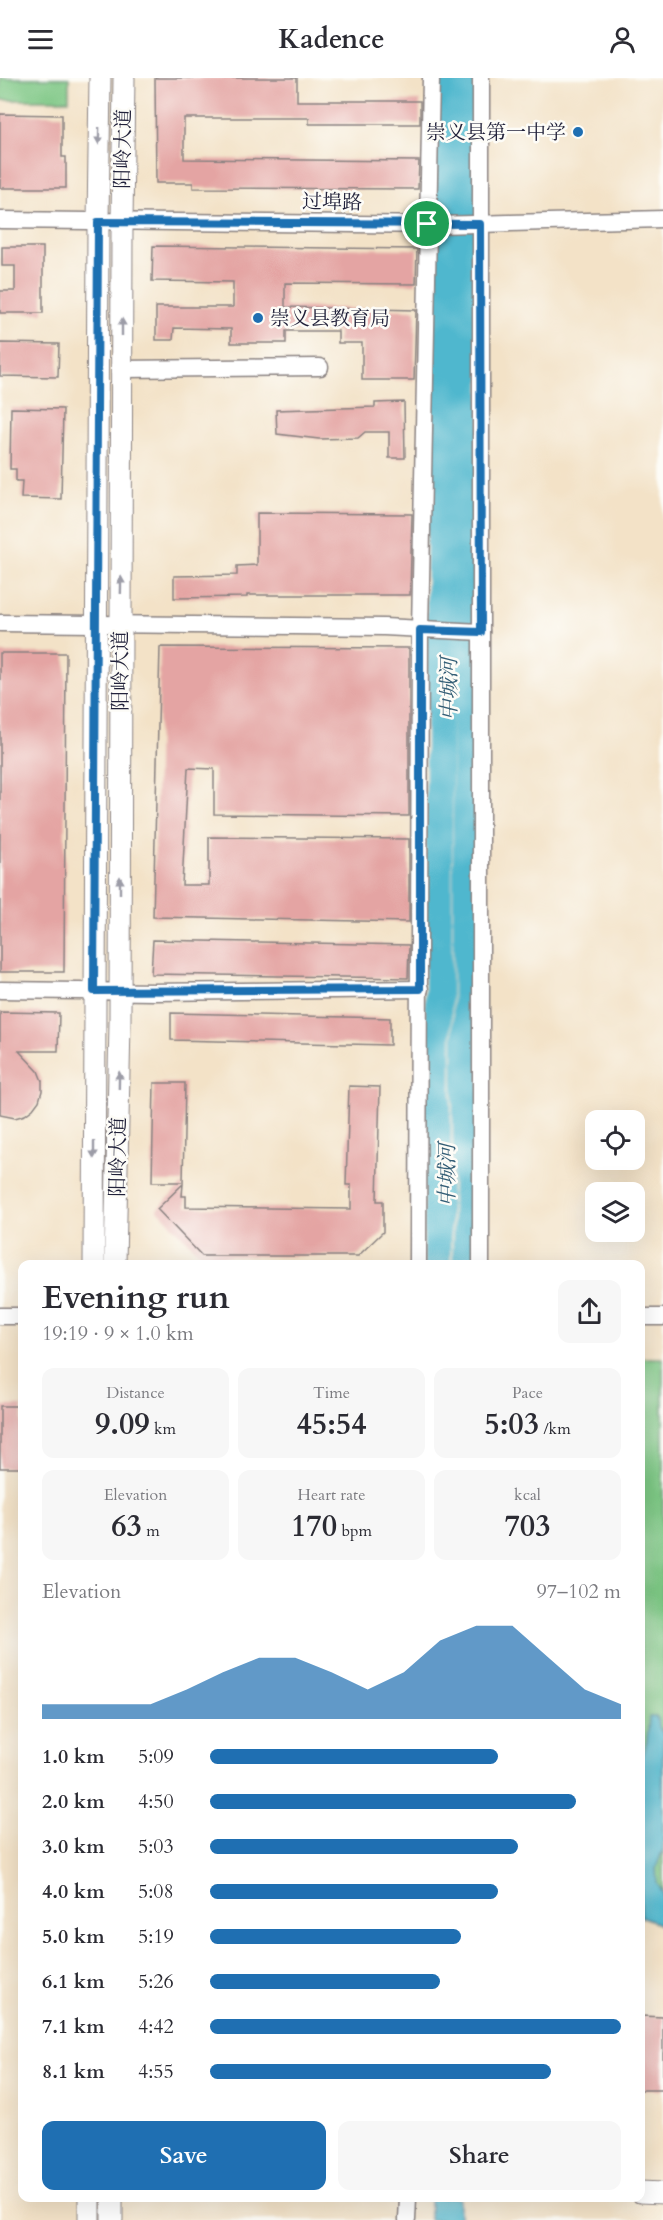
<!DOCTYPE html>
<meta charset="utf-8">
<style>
:root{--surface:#fff;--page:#f7f7f7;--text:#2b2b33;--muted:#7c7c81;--accent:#1f6fb2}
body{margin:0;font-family:Cardo,"Noto Serif SC",serif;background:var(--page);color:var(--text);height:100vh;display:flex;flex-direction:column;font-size:22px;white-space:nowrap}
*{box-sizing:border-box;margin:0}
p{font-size:20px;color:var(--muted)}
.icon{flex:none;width:33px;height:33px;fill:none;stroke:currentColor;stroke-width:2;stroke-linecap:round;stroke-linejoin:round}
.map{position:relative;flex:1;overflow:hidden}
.details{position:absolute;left:18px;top:1182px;width:627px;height:942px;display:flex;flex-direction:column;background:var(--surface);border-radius:12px;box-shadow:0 6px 24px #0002}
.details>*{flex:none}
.buttons{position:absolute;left:585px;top:1032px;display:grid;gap:12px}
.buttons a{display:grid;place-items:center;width:60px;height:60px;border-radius:12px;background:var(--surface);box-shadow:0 6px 24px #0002;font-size:30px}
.pin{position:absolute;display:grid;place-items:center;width:51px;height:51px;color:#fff;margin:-26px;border:3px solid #fff;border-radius:50%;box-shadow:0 2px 6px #0007}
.round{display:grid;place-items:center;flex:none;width:63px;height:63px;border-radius:12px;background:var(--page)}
.head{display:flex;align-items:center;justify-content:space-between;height:102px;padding:0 24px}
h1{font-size:33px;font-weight:700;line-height:45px}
.stats{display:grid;grid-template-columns:repeat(3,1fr);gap:9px;height:102px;padding:6px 24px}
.stats div{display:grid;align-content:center;border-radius:12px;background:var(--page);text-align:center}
.stats b{font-size:30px;font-weight:700}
.stats small{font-size:16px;font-weight:400}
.stats p{font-size:16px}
.chart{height:168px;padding:12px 24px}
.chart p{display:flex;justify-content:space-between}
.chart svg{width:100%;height:108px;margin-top:6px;fill:var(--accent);opacity:.7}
.button{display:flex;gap:12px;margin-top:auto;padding:12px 24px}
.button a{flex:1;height:69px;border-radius:12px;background:var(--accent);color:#fff;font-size:24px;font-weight:700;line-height:69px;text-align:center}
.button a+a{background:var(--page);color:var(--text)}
ul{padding:0 24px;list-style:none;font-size:20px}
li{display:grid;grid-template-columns:96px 72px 1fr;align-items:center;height:45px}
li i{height:15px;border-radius:8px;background:var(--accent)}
header{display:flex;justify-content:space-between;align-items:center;height:78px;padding:0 24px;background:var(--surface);font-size:27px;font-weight:700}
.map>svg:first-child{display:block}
</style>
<header><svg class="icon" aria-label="menu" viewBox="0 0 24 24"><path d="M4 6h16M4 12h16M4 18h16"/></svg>Kadence<svg class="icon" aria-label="person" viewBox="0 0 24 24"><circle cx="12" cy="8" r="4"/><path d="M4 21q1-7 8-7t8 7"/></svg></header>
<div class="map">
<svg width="663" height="2142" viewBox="0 0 663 2142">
<rect width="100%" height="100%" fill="#fdfcf7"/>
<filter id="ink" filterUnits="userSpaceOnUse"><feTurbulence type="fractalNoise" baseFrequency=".0167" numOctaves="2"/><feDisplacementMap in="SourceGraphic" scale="12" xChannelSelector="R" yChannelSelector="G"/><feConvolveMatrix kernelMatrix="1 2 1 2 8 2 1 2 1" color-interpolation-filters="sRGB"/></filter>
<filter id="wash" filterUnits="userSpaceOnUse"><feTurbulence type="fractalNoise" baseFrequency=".008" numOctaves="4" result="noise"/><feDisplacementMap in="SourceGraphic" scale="24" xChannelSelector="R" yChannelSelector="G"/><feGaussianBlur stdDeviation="1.35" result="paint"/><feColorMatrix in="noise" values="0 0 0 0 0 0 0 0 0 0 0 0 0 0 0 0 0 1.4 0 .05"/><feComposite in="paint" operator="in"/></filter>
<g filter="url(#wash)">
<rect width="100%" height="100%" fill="#f3e2c7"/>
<!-- green -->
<g fill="#7cc683" stroke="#4f745f" stroke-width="1.5">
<rect x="0" y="0" width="69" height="22"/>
<path d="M640,1280H663V1848L640,1839Z"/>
</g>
<!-- water -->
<g fill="#50b7ce" stroke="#396c84" stroke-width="1.5">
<path d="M649,1639H657L658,1649L663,1655V1771L656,1790L657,1805L663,1815V1848L641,1839L640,1683L647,1663Z"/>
<rect x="430" y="2120" width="29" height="22"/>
</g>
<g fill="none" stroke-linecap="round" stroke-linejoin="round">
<!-- river -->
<g stroke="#50b7ce" stroke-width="27">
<path d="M437,1186L442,0"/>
<path d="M466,1186L467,0"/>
</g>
</g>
<g id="blocks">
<!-- building -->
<g fill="#e4a4a3">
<path d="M155,0H297V23H420V46H309V40H184V81L419,83L418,111L193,110V105H156Z"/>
<path d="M0,36L62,37V79H66V110H0Z"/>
<path d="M153,168L417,171L416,206L285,205V229L416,232L414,302H362V265H338V253H286V265H231V251L174,250L173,262H156V229H233V204L152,203Z"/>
<path d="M2,169H43V235H0V213H15V188H2Z"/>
<path d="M0,265L59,266L58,299L0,298Z"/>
<path d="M404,324L405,380H389V354H365L358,360L319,361L277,356L276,332L375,329V325Z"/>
<path d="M11,330L63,331L61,421L21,420L22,403H16V391H10Z"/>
<path d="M257,435L412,436L410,517H247V519L174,520V498L237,497V488L257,487Z"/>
<path d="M160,569L409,570V738L214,736V691L188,690L182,807H209V759L409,761V844L153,839Z"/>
<path d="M0,575H66L64,894H0Z"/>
<path d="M153,862L409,867L408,900L151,896Z"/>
<path d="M0,934L59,935L58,973H19L38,993L42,1003V1013L39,1023L33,1031L25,1037L15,1040L0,1037Z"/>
<path d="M171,935L390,940V967L171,962Z"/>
<path d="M154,1005H185L183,1104H152Z"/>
<path d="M349,1008L380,1009L377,1123H383V1154L358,1178H202L157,1131L183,1106L182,1118H186V1129L351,1131V1107H346Z"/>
<rect x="0" y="1328" width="22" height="62"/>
<path d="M640,1938L663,1939V2012H640Z"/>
</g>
</g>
</g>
<g filter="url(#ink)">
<use href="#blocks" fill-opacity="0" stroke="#8a8281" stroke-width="1.5"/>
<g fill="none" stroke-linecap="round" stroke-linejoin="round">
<defs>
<g id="minor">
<path d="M0,142L437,147L663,141"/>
<path d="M123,291L320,289"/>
<path d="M0,545L384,549L481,554"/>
<path d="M0,912L154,914L420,911"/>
<path d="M418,1186L420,552L431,0"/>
<path d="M481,1186V0"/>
<path d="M0,1238H22"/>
<path d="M640,1239H663"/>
<path d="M407,2142L408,2120"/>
</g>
<g id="major">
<path d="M94,1186L98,144L100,0"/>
<path d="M115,1186L120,945L122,144L124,0"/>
<path d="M640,2114L663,2115"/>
<path d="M89,2120V2142"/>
<path d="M112,2142V2120"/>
</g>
</defs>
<!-- minor casing -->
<use href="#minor" stroke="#8a8281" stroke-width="19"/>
<!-- major casing -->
<use href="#major" stroke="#8a8281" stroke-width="23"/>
<!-- minor -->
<use href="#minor" stroke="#fff" stroke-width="16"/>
<!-- major -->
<use href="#major" stroke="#fff" stroke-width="21"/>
</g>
<!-- one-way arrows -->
<defs><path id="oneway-solid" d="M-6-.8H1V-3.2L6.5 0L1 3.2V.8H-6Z" transform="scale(1.5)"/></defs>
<g fill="#9c9ca7">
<use href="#oneway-solid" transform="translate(99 58) rotate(91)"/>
<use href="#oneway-solid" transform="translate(122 249) rotate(-90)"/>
<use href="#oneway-solid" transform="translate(121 507) rotate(-89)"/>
<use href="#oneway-solid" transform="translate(120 807) rotate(-90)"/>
<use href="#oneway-solid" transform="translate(119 1002) rotate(-89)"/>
<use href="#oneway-solid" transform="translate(94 1072) rotate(90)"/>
</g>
</g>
<g fill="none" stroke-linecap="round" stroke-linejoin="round" filter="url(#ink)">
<defs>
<path id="route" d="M98,144L480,146L481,554L420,552V911L94,913Z"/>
</defs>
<!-- route casing -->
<use href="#route" stroke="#fff" stroke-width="12"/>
<!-- route -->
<use href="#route" stroke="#1f6fb2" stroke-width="8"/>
</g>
<!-- markers -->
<g fill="#1f6fb2" stroke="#fdfcf7" stroke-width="2">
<circle cx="578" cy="54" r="6"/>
<circle cx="258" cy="240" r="6"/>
</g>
<g text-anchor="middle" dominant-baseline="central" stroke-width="5" stroke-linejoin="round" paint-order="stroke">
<!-- poi labels -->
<g font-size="20" fill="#22223b" stroke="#fdfcf7" text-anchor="end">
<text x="566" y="54">崇义县第一中学</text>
<text x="270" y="240" text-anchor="start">崇义县教育局</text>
</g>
<!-- street labels -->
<g font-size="20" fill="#22223b" stroke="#fdfcf7">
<text transform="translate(123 71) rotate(-89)">阳岭大道</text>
<text transform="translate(332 124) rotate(1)">过埠路</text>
<text transform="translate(120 593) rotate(-90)">阳岭大道</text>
<text transform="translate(118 1079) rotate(-89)">阳岭大道</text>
</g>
<!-- water labels -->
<g font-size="21" font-style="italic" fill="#345e76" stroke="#fdfcf7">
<text transform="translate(449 611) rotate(-90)">中城河</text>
<text transform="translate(447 1097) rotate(-90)">中城河</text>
</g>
</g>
</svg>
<div class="buttons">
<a><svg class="icon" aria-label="locate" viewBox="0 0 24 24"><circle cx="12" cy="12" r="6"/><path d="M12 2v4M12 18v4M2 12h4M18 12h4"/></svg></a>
<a><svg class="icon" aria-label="layers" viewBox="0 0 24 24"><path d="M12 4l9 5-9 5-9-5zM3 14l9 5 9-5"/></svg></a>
</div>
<div class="pin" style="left:427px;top:146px;background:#1e9e55"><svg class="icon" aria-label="arrive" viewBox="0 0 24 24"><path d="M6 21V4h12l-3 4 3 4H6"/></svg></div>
<section class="details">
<div class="head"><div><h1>Evening run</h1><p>19:19 · 9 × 1.0 km</p></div><a class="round"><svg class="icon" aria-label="share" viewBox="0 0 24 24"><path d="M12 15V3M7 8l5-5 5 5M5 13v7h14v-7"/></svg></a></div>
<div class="stats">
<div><p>Distance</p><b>9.09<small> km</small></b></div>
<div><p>Time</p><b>45:54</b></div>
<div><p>Pace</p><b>5:03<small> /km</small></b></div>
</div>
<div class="stats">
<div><p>Elevation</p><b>63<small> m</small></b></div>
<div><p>Heart rate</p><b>170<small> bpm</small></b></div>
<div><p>kcal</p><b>703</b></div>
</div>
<div class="chart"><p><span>Elevation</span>97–102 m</p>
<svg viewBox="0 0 160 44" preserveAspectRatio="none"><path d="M0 44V38L10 38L20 38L30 38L40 32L50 25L60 19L70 19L80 25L90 32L100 25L110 12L120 6L130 6L140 19L150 32L160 38V44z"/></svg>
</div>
<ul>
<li><b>1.0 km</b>5:09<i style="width:70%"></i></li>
<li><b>2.0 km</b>4:50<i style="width:89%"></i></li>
<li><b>3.0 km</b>5:03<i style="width:75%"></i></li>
<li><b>4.0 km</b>5:08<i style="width:70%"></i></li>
<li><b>5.0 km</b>5:19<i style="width:61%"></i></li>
<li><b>6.1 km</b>5:26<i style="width:56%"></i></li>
<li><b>7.1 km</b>4:42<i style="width:100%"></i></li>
<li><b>8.1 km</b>4:55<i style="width:83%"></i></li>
</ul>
<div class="button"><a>Save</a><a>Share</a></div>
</section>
</div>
